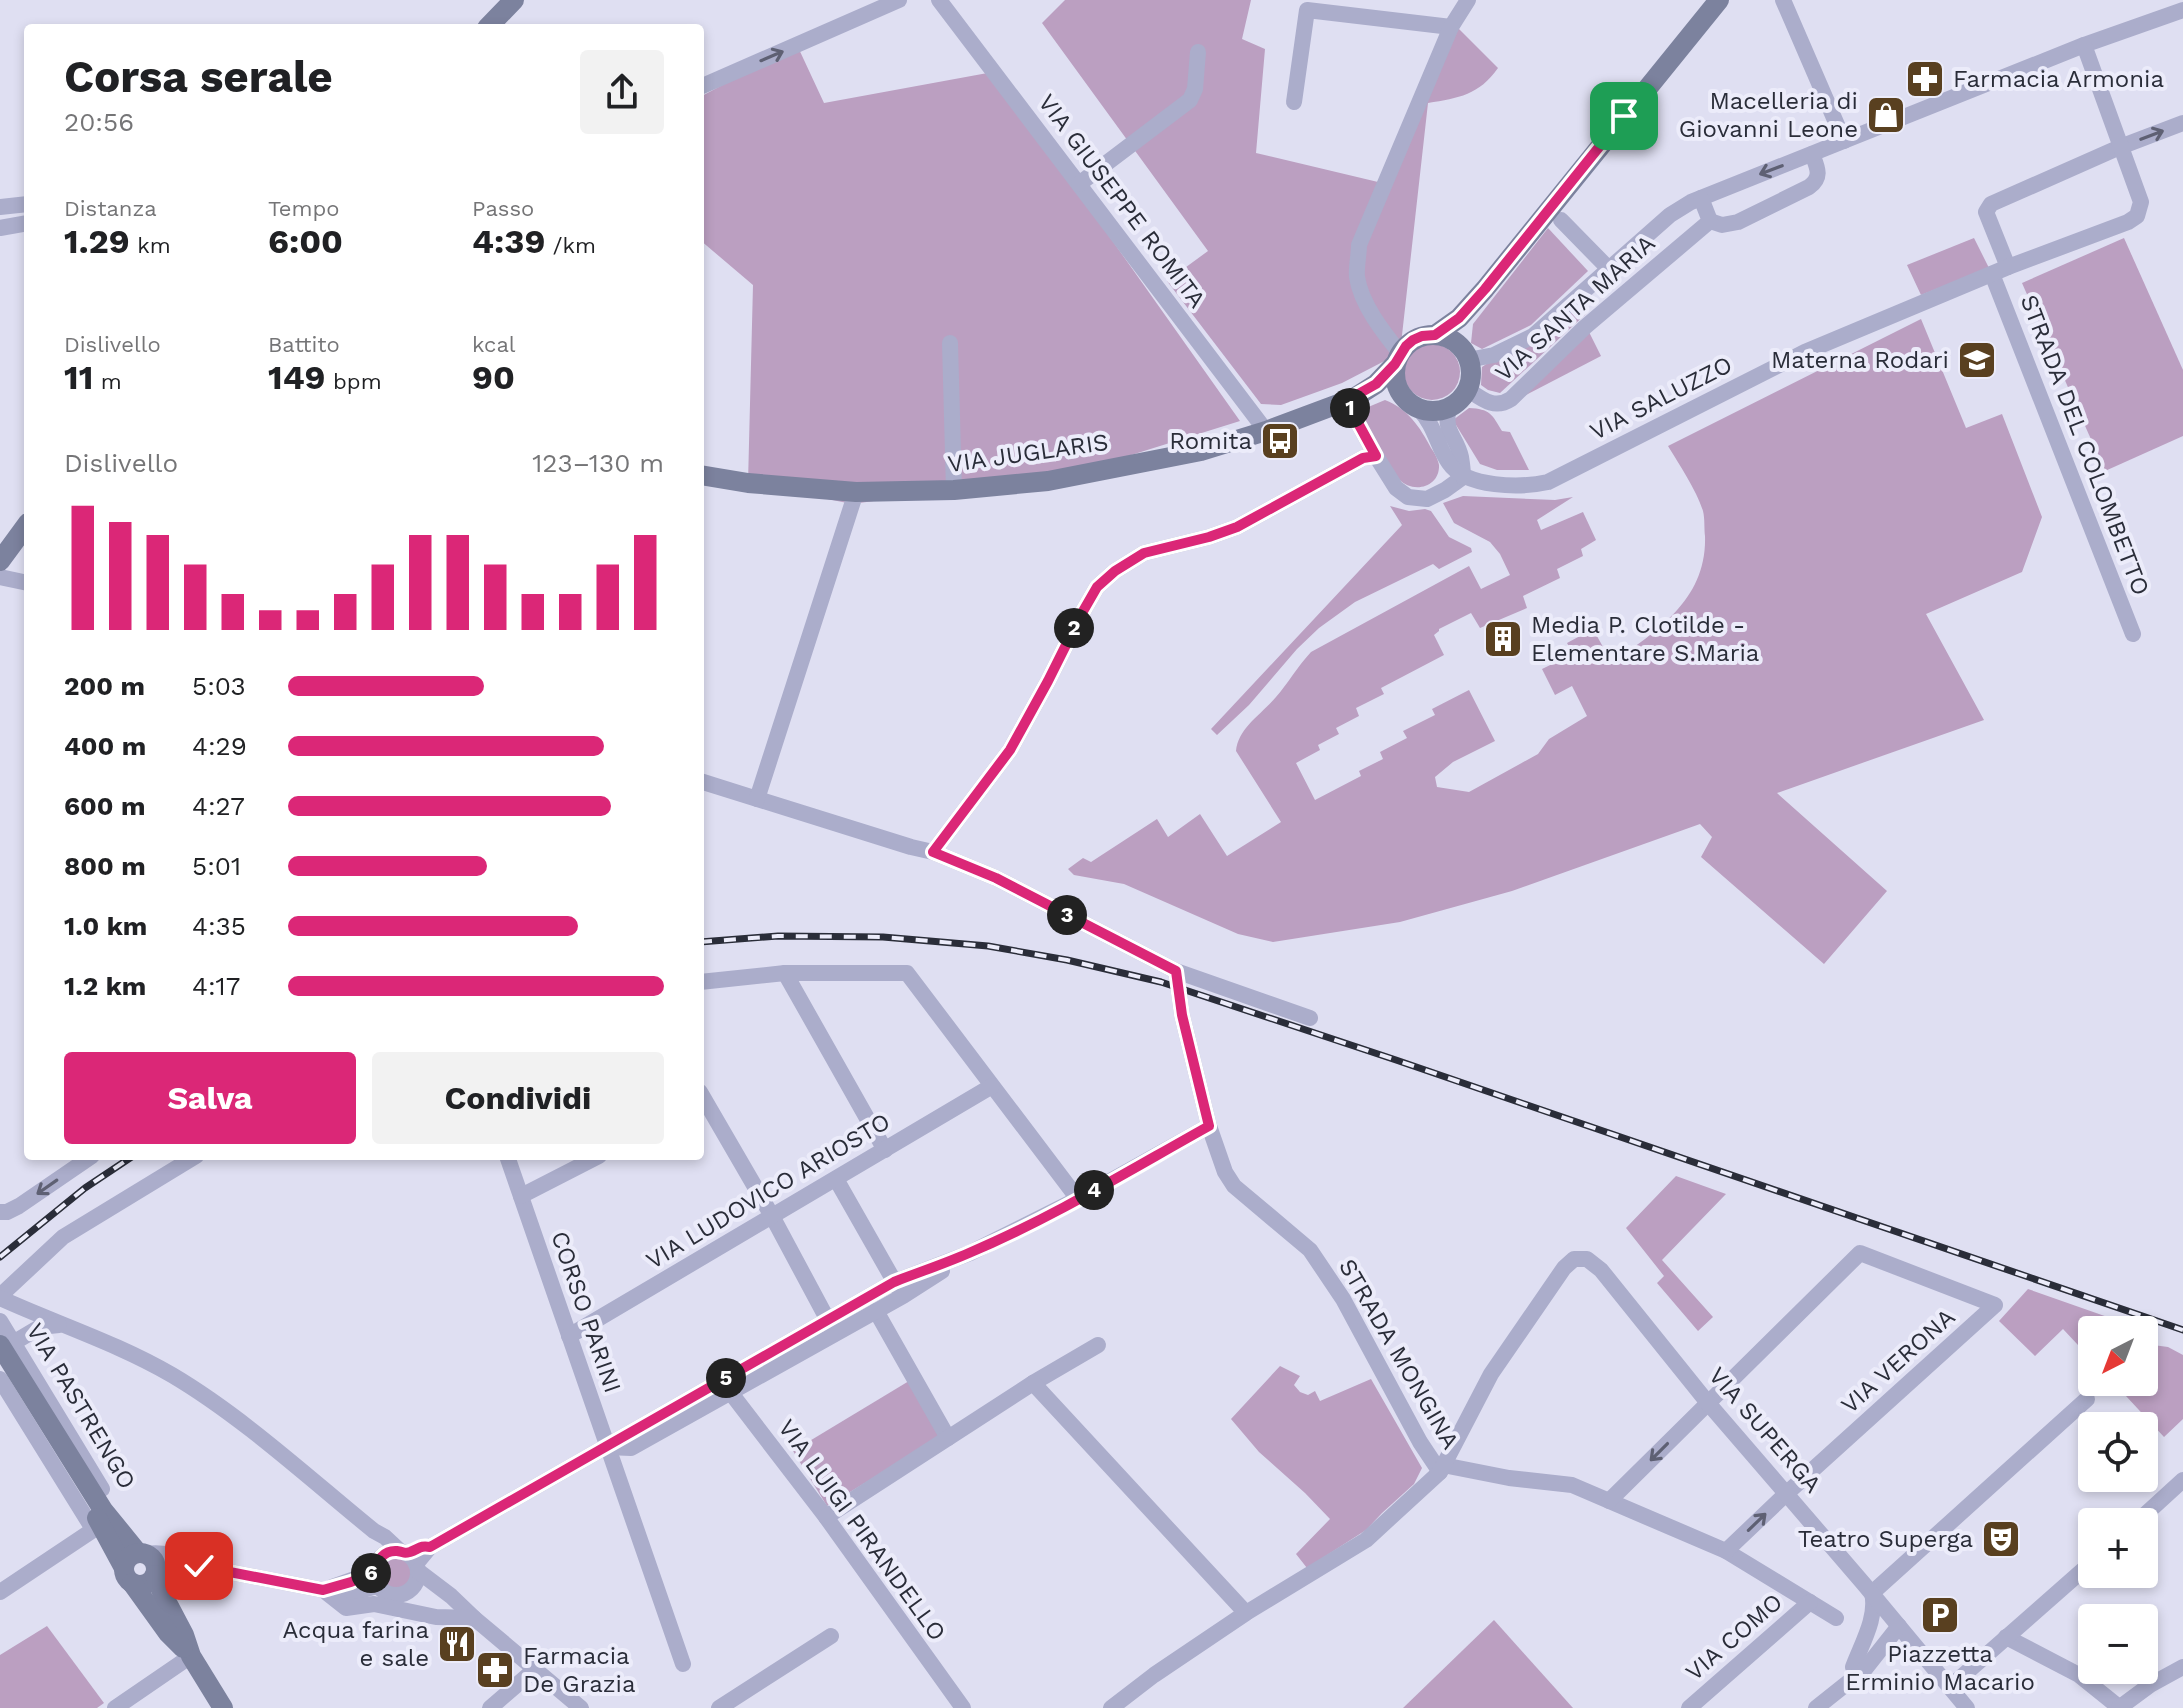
<!DOCTYPE html>
<html lang="it">
<meta charset="utf-8">
<style>
:root{--surface:#fff;--page:#f2f2f2;--text:#202124;--muted:#757577;--accent:#db2777}
body{margin:0;font-family:"Work Sans",sans-serif;background:var(--page);color:var(--text);height:100vh;display:flex;flex-direction:column;font-size:30px;white-space:nowrap}
*{box-sizing:border-box;margin:0}
p{font-size:26px;color:var(--muted)}
.icon{flex:none;width:44px;height:44px;fill:none;stroke:currentColor;stroke-width:2;stroke-linecap:round;stroke-linejoin:round}
.map{position:relative;flex:1;overflow:hidden}
.panel{position:absolute;left:24px;top:24px;width:680px;height:1136px;display:flex;flex-direction:column;background:var(--surface);border-radius:8px;box-shadow:0 4px 12px #0003}
.panel>*{flex:none}
.needle{width:52px;rotate:222deg}
.fabs{position:absolute;left:2078px;top:1316px;display:grid;gap:16px}
.fabs a{display:grid;place-items:center;width:80px;height:80px;border-radius:8px;background:var(--surface);box-shadow:0 4px 12px #0003;font-size:40px}
.pin{position:absolute;display:grid;place-items:center;width:68px;height:68px;color:#fff;margin:-34px;border-radius:16px;box-shadow:0 4px 12px #0006}
.km{position:absolute;width:40px;height:40px;margin:-20px;border-radius:50%;background:#222;color:#fff;font-size:22px;line-height:40px;text-align:center}
.round{display:grid;place-items:center;flex:none;width:84px;height:84px;border-radius:8px;background:var(--page)}
.overview{display:flex;align-items:center;justify-content:space-between;height:136px;padding:0 40px}
h1{font-size:44px;font-weight:700;line-height:60px}
.figures{display:grid;grid-template-columns:repeat(3,1fr);gap:12px;height:136px;padding:8px 40px}
.figures div{display:grid;align-content:center}
.figures b{font-size:34px;font-weight:700}
.figures small{font-size:22px;font-weight:400}
.figures p{font-size:22px}
.chart{height:224px;padding:16px 40px}
.chart p{display:flex;justify-content:space-between}
.chart svg{width:100%;height:144px;margin-top:8px;stroke:var(--accent);stroke-width:6}
.cta{display:flex;gap:16px;margin-top:auto;padding:16px 40px}
.cta a{flex:1;height:92px;border-radius:8px;background:var(--accent);color:#fff;font-size:32px;font-weight:700;line-height:92px;text-align:center}
.cta a+a{background:var(--page);color:var(--text)}
ul{padding:0 40px;list-style:none;font-size:26px}
li{display:grid;grid-template-columns:128px 96px 1fr;align-items:center;height:60px}
li i{height:20px;border-radius:10px;background:var(--accent)}
.map>svg:first-child{display:block}
</style>
<div class="map">
<svg width="2183" height="1708" viewBox="0 0 2183 1708">
<rect width="100%" height="100%" fill="#dfdff2"/>
<!-- green -->
<g fill="#bb9fc1">
<path d="M1065,0H1251L1242,39L1265,49L1256,153L1378,182L1453,23L1498,68C1479,95 1459,98 1428,103L1400,353L1342,383L1281,405L1261,404L1167,281L1208,251L1042,23Z"/>
<path d="M797,45L824,103L993,72L1240,421L1048,481L954,490L852,504L748,483L753,285L700,240V97Z"/>
<path d="M1548,228L1588,271L1531,325L1482,349L1471,343L1473,324Z"/>
<path d="M1974,238L1989,268L1921,295L1907,265Z"/>
<path d="M2124,238L2183,370V436L2105,471L2022,283Z"/>
<path d="M1578,301L1588,312L1500,393L1488,390L1481,385L1482,367Z"/>
<path d="M1921,319L1966,428L2002,414L2042,517L2022,572L1926,614L1984,720L1777,793L1887,891L1824,964L1701,857L1712,837L1700,824L1512,891L1400,922L1273,942L1238,934L1124,884L1074,875L1068,869L1083,858L1091,862L1157,819L1168,837L1200,814L1227,856L1281,822L1236,751C1238,728 1262,714 1276,697C1289,682 1297,667 1311,652L1469,566L1481,589L1510,575L1500,554L1490,542L1454,523L1443,503L1463,496L1555,500L1573,497L1537,520L1541,530L1583,512L1596,540L1581,549L1583,556L1557,569L1560,578L1523,596L1527,608L1480,628L1471,613L1439,629V631L1434,635L1444,655L1381,688L1384,694L1356,708L1359,716L1336,728L1339,734L1318,745L1320,750L1296,763L1315,800L1361,776L1359,771L1383,759L1380,752L1407,738L1403,731L1435,715L1432,709L1469,690L1495,741L1453,762L1435,777L1437,787L1469,792L1538,754L1549,739L1587,716L1572,686L1555,695L1542,669L1573,654L1567,643L1593,629L1612,663C1658,630 1707,599 1705,536C1704,528 1705,519 1703,511C1697,491 1679,464 1668,446Z"/>
<path d="M1588,330L1601,356L1522,397Z"/>
<circle cx="1432" cy="372" r="28"/>
<path d="M1385,400C1408,409 1420,427 1431,448C1434,452 1438,459 1439,465C1440,488 1412,494 1399,479C1383,460 1372,436 1359,415L1361,410Z"/>
<path d="M1469,408C1490,409 1492,414 1502,431L1510,432L1529,470H1497L1480,464L1453,420Z"/>
<path d="M1390,506L1409,511L1425,509L1431,511L1449,537L1471,548L1472,552L1439,569L1433,564L1355,602L1319,628L1297,649L1249,705L1217,735L1211,729L1402,525Z"/>
<path d="M1676,1176L1726,1194L1662,1260L1713,1317L1698,1331L1657,1283L1664,1276L1626,1228Z"/>
<path d="M2028,1289L2136,1327L2140,1330H2092V1360L2063,1329L2035,1356L1999,1321Z"/>
<path d="M2144,1335L2153,1345L2168,1347L2183,1355V1419L2164,1437L2113,1382H2144Z"/>
<path d="M1280,1366L1300,1376L1294,1385L1300,1392L1308,1395L1315,1391L1320,1401L1371,1379L1422,1468L1414,1484L1382,1513L1366,1530L1307,1568L1296,1554L1330,1519L1305,1493L1259,1452L1231,1419Z"/>
<path d="M909,1381L942,1436L827,1506L793,1451Z"/>
<circle cx="396" cy="1573" r="16"/>
<path d="M1494,1620L1573,1708H1403Z"/>
<path d="M47,1626L104,1703L97,1708H0V1655Z"/>
</g>
<g fill="none" stroke-linecap="round" stroke-linejoin="round">
<!-- street -->
<g stroke="#abadcb" stroke-width="16">
<path d="M939,0L1266,431"/>
<path d="M1783,0L1844,141"/>
<path d="M700,87L899,0"/>
<path d="M1294,102L1307,10L1451,27"/>
<path d="M1079,184L1190,100L1195,89L1198,52"/>
<path d="M0,207L28,204"/>
<path d="M1561,220L1609,269"/>
<path d="M1710,221L1722,225L1738,222L1809,187C1823,177 1817,167 1812,154"/>
<path d="M0,228L28,223"/>
<path d="M2008,267L1986,212L1991,204L2120,147L2183,123"/>
<path d="M1992,274L2133,634"/>
<path d="M950,343L954,490"/>
<path d="M1400,353C1383,332 1361,304 1357,277C1356,267 1359,255 1359,245L1451,27L1468,0"/>
<path d="M1468,360L1494,355L1533,336L1670,215L1691,202L2084,45L2183,10"/>
<path d="M1467,389C1482,399 1494,410 1511,399L1585,327L1710,221L1701,198"/>
<path d="M1346,401L1376,456L1396,488L1408,497L1427,499L1445,490L1463,477"/>
<path d="M1449,407C1443,433 1456,435 1461,457C1462,463 1463,470 1463,477"/>
<path d="M1418,408C1436,427 1436,444 1449,463C1466,488 1521,488 1548,482L1805,352L2008,267L2128,222L2137,216L2141,202L2084,45"/>
<path d="M0,577L28,583"/>
<path d="M700,781L911,847L933,852L996,878L1176,971L1310,1018"/>
<path d="M757,799L856,492"/>
<path d="M933,852L1010,750L1048,681L1082,613L1097,587L1115,571L1144,553L1209,537L1237,527L1363,458L1376,456"/>
<path d="M1176,971L1182,1015L1209,1126L1225,1172L1234,1186L1310,1250L1343,1299L1420,1442L1440,1472"/>
<path d="M785,973L885,1150"/>
<path d="M700,982L785,973H907L1078,1199"/>
<path d="M700,1092L772,1216L832,1328"/>
<path d="M507,1156L683,1664"/>
<path d="M836,1179L898,1288"/>
<path d="M521,1196L599,1156"/>
<path d="M0,1212H7L19,1206L92,1156"/>
<path d="M0,1296L63,1237L196,1156"/>
<path d="M0,1298C57,1324 117,1343 172,1375C243,1417 310,1479 374,1531L385,1537L400,1551"/>
<path d="M876,1311L948,1438"/>
<path d="M0,1321L102,1489"/>
<path d="M569,1336L992,1086"/>
<path d="M13,1343L40,1327L59,1325"/>
<path d="M0,1379L93,1529"/>
<path d="M1033,1383L1098,1345"/>
<path d="M724,1384L826,1517L963,1708"/>
<path d="M608,1447L631,1448L903,1296L942,1271"/>
<path d="M1443,1465L1509,1478L1572,1485L1726,1551L1836,1618"/>
<path d="M1609,1501L1860,1253L1995,1305L1787,1493L1726,1551"/>
<path d="M826,1517L1033,1383L1246,1613"/>
<path d="M2137,1522L2183,1480"/>
<circle cx="396" cy="1573" r="22"/>
<path d="M145,1554C162,1552 179,1555 194,1563"/>
<path d="M416,1564L430,1547L894,1282L970,1253L1078,1199L1209,1126"/>
<path d="M156,1570L199,1566L323,1590C345,1597 357,1592 379,1585"/>
<path d="M418,1571L451,1596L474,1618L581,1708"/>
<path d="M332,1587L374,1572"/>
<path d="M0,1592L108,1520"/>
<path d="M327,1593L346,1608L374,1604L436,1617L474,1618"/>
<path d="M2006,1637L2079,1675L2120,1708"/>
<path d="M1853,1667C1861,1645 1878,1617 1872,1593L2087,1399"/>
<path d="M1950,1687L2092,1562"/>
<path d="M115,1708L191,1656"/>
<path d="M490,1708L534,1670"/>
<path d="M719,1708L831,1636"/>
<path d="M1111,1708L1154,1675L1246,1613L1366,1540L1440,1472L1491,1374L1564,1268L1574,1259H1587L1601,1270L1708,1403L1863,1583L1967,1708"/>
<path d="M1689,1708L1810,1602"/>
<path d="M1816,1708L1865,1669L1899,1626"/>
<path d="M2119,1708L2150,1685L2183,1667"/>
</g>
<!-- secondary -->
<g stroke="#7c829e" stroke-width="20">
<path d="M487,28L514,0"/>
<path d="M1435,335L1459,318L1485,289L1719,0"/>
<circle cx="1433" cy="373" r="38"/>
<path d="M700,475L748,483L856,492L954,490L1048,481L1201,451L1266,431L1354,398L1376,384L1395,364"/>
<path d="M0,561L28,523"/>
<path d="M0,1345L103,1510L138,1553"/>
<path d="M97,1518L124,1568"/>
<circle cx="140" cy="1569" r="16"/>
<path d="M155,1575L164,1597L184,1635L191,1656L223,1708"/>
<path d="M132,1583L168,1633L183,1648"/>
</g>
<defs>
<g id="rail">
<path d="M700,942L778,936L883,937L988,946L1067,960L1161,982L1396,1060L2183,1330"/>
<path d="M0,1257L85,1188L133,1156"/>
</g>
</defs>
<!-- rail casing -->
<use href="#rail" stroke="#2a2d39" stroke-width="7"/>
<!-- rail -->
<use href="#rail" stroke="#ececfa" stroke-width="4" stroke-dasharray="12" stroke-linecap="butt"/>
</g>
<!-- one-way arrows -->
<defs><path id="oneway-shaft" d="M-6 0H5M1.5-3L5.5 0L1.5 3" fill="none" stroke-width="1.6" stroke-linecap="round" stroke-linejoin="round" transform="scale(2)"/></defs>
<g stroke="#5e6073">
<use href="#oneway-shaft" transform="translate(772 56) rotate(-23)"/>
<use href="#oneway-shaft" transform="translate(2152 135) rotate(-21)"/>
<use href="#oneway-shaft" transform="translate(1771 170) rotate(159)"/>
<use href="#oneway-shaft" transform="translate(47 1187) rotate(145)"/>
<use href="#oneway-shaft" transform="translate(1659 1452) rotate(135)"/>
<use href="#oneway-shaft" transform="translate(1757 1522) rotate(-44)"/>
</g>
<g fill="none" stroke-linecap="round" stroke-linejoin="round">
<defs>
<path id="route" d="M199,1566L323,1590L351,1582L374,1572C377,1560 384,1550 397,1551C406,1552 402,1554 410,1552C419,1549 420,1545 430,1547L894,1282C919,1272 944,1264 969,1253C1052,1218 1130,1170 1209,1126L1182,1015L1176,971L996,878L933,852L1010,750L1048,681L1082,613L1097,587L1115,571L1144,553L1209,537L1237,527L1363,458L1376,456L1346,401L1376,384L1395,364L1406,346L1413,340L1422,336L1435,335L1459,318L1485,289L1624,116"/>
</defs>
<!-- route casing -->
<use href="#route" stroke="#fff" stroke-width="16"/>
<!-- route -->
<use href="#route" stroke="#db2777" stroke-width="10"/>
</g>
<!-- icons -->
<defs>
<symbol id="pharmacy-square" viewBox="-11 -11 22 22"><rect x="-9" y="-9" width="18" height="18" rx="4" fill="#594020" stroke="#ececfa"/><path d="M-2-6h4v4h4v4h-4v4h-4v-4h-4v-4h4Z" fill="#fff"/></symbol>
<symbol id="shop-square" viewBox="-11 -11 22 22"><rect x="-9" y="-9" width="18" height="18" rx="4" fill="#594020" stroke="#ececfa"/><path d="M-5-2.5h2.3a2.7 3.5 0 0 1 5.4 0H5L5.5 6h-11ZM-1.5-2.5h3a1.5 2.3 0 0 0-3 0Z" fill="#fff"/></symbol>
<symbol id="school-square" viewBox="-11 -11 22 22"><rect x="-9" y="-9" width="18" height="18" rx="4" fill="#594020" stroke="#ececfa"/><path d="M0-5L7-2L0 1L-7-2ZM-4 1L0 2.5L4 1V4Q0 6-4 4Z" fill="#fff"/></symbol>
<symbol id="bus-square" viewBox="-11 -11 22 22"><rect x="-9" y="-9" width="18" height="18" rx="4" fill="#594020" stroke="#ececfa"/><path d="M-5-6H5V4H4V6H2V4H-2V6H-4V4H-5ZM-3.5-4V0h7V-4ZM-3.5 1.2v1.5H-2V1.2ZM2 1.2v1.5H3.5V1.2Z" fill="#fff"/></symbol>
<symbol id="building-square" viewBox="-11 -11 22 22"><rect x="-9" y="-9" width="18" height="18" rx="4" fill="#594020" stroke="#ececfa"/><path d="M-4-6H4V6H1V3H-1V6H-4ZM-2.5-4.3h1.7v1.8h-1.7ZM.8-4.3h1.7v1.8H.8ZM-2.5-1h1.7V.8h-1.7ZM.8-1h1.7V.8H.8Z" fill="#fff"/></symbol>
<symbol id="theatre-square" viewBox="-11 -11 22 22"><rect x="-9" y="-9" width="18" height="18" rx="4" fill="#594020" stroke="#ececfa"/><path d="M-5-5.5Q0-4 5-5.5V0Q5 5 0 6Q-5 5-5 0ZM-3.3-2.5H-1v1.5H-3.3ZM1-2.5H3.3v1.5H1ZM-2.8 1Q0 5.5 2.8 1Z" fill="#fff"/></symbol>
<symbol id="parking-square" viewBox="-11 -11 22 22"><rect x="-9" y="-9" width="18" height="18" rx="4" fill="#594020" stroke="#ececfa"/><path d="M-3.5-5.5H1a3.5 3.5 0 0 1 0 7H-1V5.5H-3.5ZM-1-3.4V-.6H.8a1.4 1.4 0 0 0 0-2.8Z" fill="#fff"/></symbol>
<symbol id="restaurant-square" viewBox="-11 -11 22 22"><rect x="-9" y="-9" width="18" height="18" rx="4" fill="#594020" stroke="#ececfa"/><path d="M-5-6h1v4h1v-4h1v4h1v-4h1v5L-1.5 .5V6h-2V.5L-5-1ZM5-6V6H3V1.5H1.5Q1.5-4 5-6Z" fill="#fff"/></symbol>
</defs>
<g fill-rule="evenodd">
<use href="#pharmacy-square" x="1903" y="57" width="44" height="44"/>
<use href="#shop-square" x="1864" y="93" width="44" height="44"/>
<use href="#school-square" x="1955" y="338" width="44" height="44"/>
<use href="#bus-square" x="1258" y="419" width="44" height="44"/>
<use href="#building-square" x="1481" y="617" width="44" height="44"/>
<use href="#theatre-square" x="1979" y="1517" width="44" height="44"/>
<use href="#parking-square" x="1918" y="1593" width="44" height="44"/>
<use href="#restaurant-square" x="435" y="1622" width="44" height="44"/>
<use href="#pharmacy-square" x="473" y="1648" width="44" height="44"/>
</g>
<g text-anchor="middle" dominant-baseline="central" stroke-width="8" stroke-linejoin="round" paint-order="stroke">
<!-- poi labels -->
<g font-size="24" fill="#2a2d39" stroke="#ececfa" text-anchor="end">
<text x="1953" y="79" text-anchor="start">Farmacia Armonia</text>
<text x="1858" y="101">Macelleria di<tspan x="1858" dy="28">Giovanni Leone</tspan></text>
<text x="1949" y="360">Materna Rodari</text>
<text x="1252" y="441">Romita</text>
<text x="1531" y="625" text-anchor="start">Media P. Clotilde -<tspan x="1531" dy="28">Elementare S.Maria</tspan></text>
<text x="1973" y="1539">Teatro Superga</text>
<text x="429" y="1630">Acqua farina<tspan x="429" dy="28">e sale</tspan></text>
<text x="1940" y="1654" text-anchor="middle">Piazzetta<tspan x="1940" dy="28">Erminio Macario</tspan></text>
<text x="523" y="1656" text-anchor="start">Farmacia<tspan x="523" dy="28">De Grazia</tspan></text>
</g>
<!-- street labels -->
<g font-size="24" fill="#2a2d39" stroke="#ececfa">
<text transform="translate(1122 201) rotate(53)">VIA GIUSEPPE ROMITA</text>
<text transform="translate(1575 308) rotate(-42)">VIA SANTA MARIA</text>
<text transform="translate(1661 398) rotate(-27)">VIA SALUZZO</text>
<text transform="translate(2085 445) rotate(69)">STRADA DEL COLOMBETTO</text>
<text transform="translate(1028 453) rotate(-8)">VIA JUGLARIS</text>
<text transform="translate(768 1191) rotate(-31)">VIA LUDOVICO ARIOSTO</text>
<text transform="translate(586 1312) rotate(71)">CORSO PARINI</text>
<text transform="translate(1399 1354) rotate(60)">STRADA MONGINA</text>
<text transform="translate(1898 1361) rotate(-42)">VIA VERONA</text>
<text transform="translate(81 1406) rotate(59)">VIA PASTRENGO</text>
<text transform="translate(1765 1430) rotate(49)">VIA SUPERGA</text>
<text transform="translate(862 1530) rotate(54)">VIA LUIGI PIRANDELLO</text>
<text transform="translate(1734 1637) rotate(-41)">VIA COMO</text>
</g>
</g>
</svg>
<div class="fabs">
<a><svg class="needle" viewBox="-14 -14 28 28"><path d="M0-13l5 13h-10z" fill="#e53935"/><path d="M0 13l5-13h-10z" fill="#757577"/></svg></a>
<a><svg class="icon" aria-label="locate" viewBox="0 0 24 24"><circle cx="12" cy="12" r="6"/><path d="M12 2v4M12 18v4M2 12h4M18 12h4"/></svg></a>
<a>+</a>
<a>−</a>
</div>
<div class="pin" style="left:1624px;top:116px;background:#1e9e55"><svg class="icon" aria-label="arrive" viewBox="0 0 24 24"><path d="M6 21V4h12l-3 4 3 4H6"/></svg></div>
<div class="pin" style="left:199px;top:1566px;background:#d93025"><svg class="icon" aria-label="check" viewBox="0 0 24 24"><path d="M5 12l5 5 9-10"/></svg></div>
<b class="km" style="left:1350px;top:408px">1</b>
<b class="km" style="left:1074px;top:628px">2</b>
<b class="km" style="left:1067px;top:915px">3</b>
<b class="km" style="left:1094px;top:1190px">4</b>
<b class="km" style="left:726px;top:1378px">5</b>
<b class="km" style="left:371px;top:1573px">6</b>
<section class="panel">
<div class="overview"><div><h1>Corsa serale</h1><p>20:56</p></div><a class="round"><svg class="icon" aria-label="share" viewBox="0 0 24 24"><path d="M12 15V3M7 8l5-5 5 5M5 13v7h14v-7"/></svg></a></div>
<div class="figures">
<div><p>Distanza</p><b>1.29<small> km</small></b></div>
<div><p>Tempo</p><b>6:00</b></div>
<div><p>Passo</p><b>4:39<small> /km</small></b></div>
</div>
<div class="figures">
<div><p>Dislivello</p><b>11<small> m</small></b></div>
<div><p>Battito</p><b>149<small> bpm</small></b></div>
<div><p>kcal</p><b>90</b></div>
</div>
<div class="chart"><p><span>Dislivello</span>123–130 m</p>
<svg viewBox="0 0 160 44" preserveAspectRatio="none"><path d="M5 44V6M15 44V11M25 44V15M35 44V24M45 44V33M55 44V38M65 44V38M75 44V33M85 44V24M95 44V15M105 44V15M115 44V24M125 44V33M135 44V33M145 44V24M155 44V15"/></svg>
</div>
<ul>
<li><b>200 m</b>5:03<i style="width:52%"></i></li>
<li><b>400 m</b>4:29<i style="width:84%"></i></li>
<li><b>600 m</b>4:27<i style="width:86%"></i></li>
<li><b>800 m</b>5:01<i style="width:53%"></i></li>
<li><b>1.0 km</b>4:35<i style="width:77%"></i></li>
<li><b>1.2 km</b>4:17<i style="width:100%"></i></li>
</ul>
<div class="cta"><a>Salva</a><a>Condividi</a></div>
</section>
</div>
